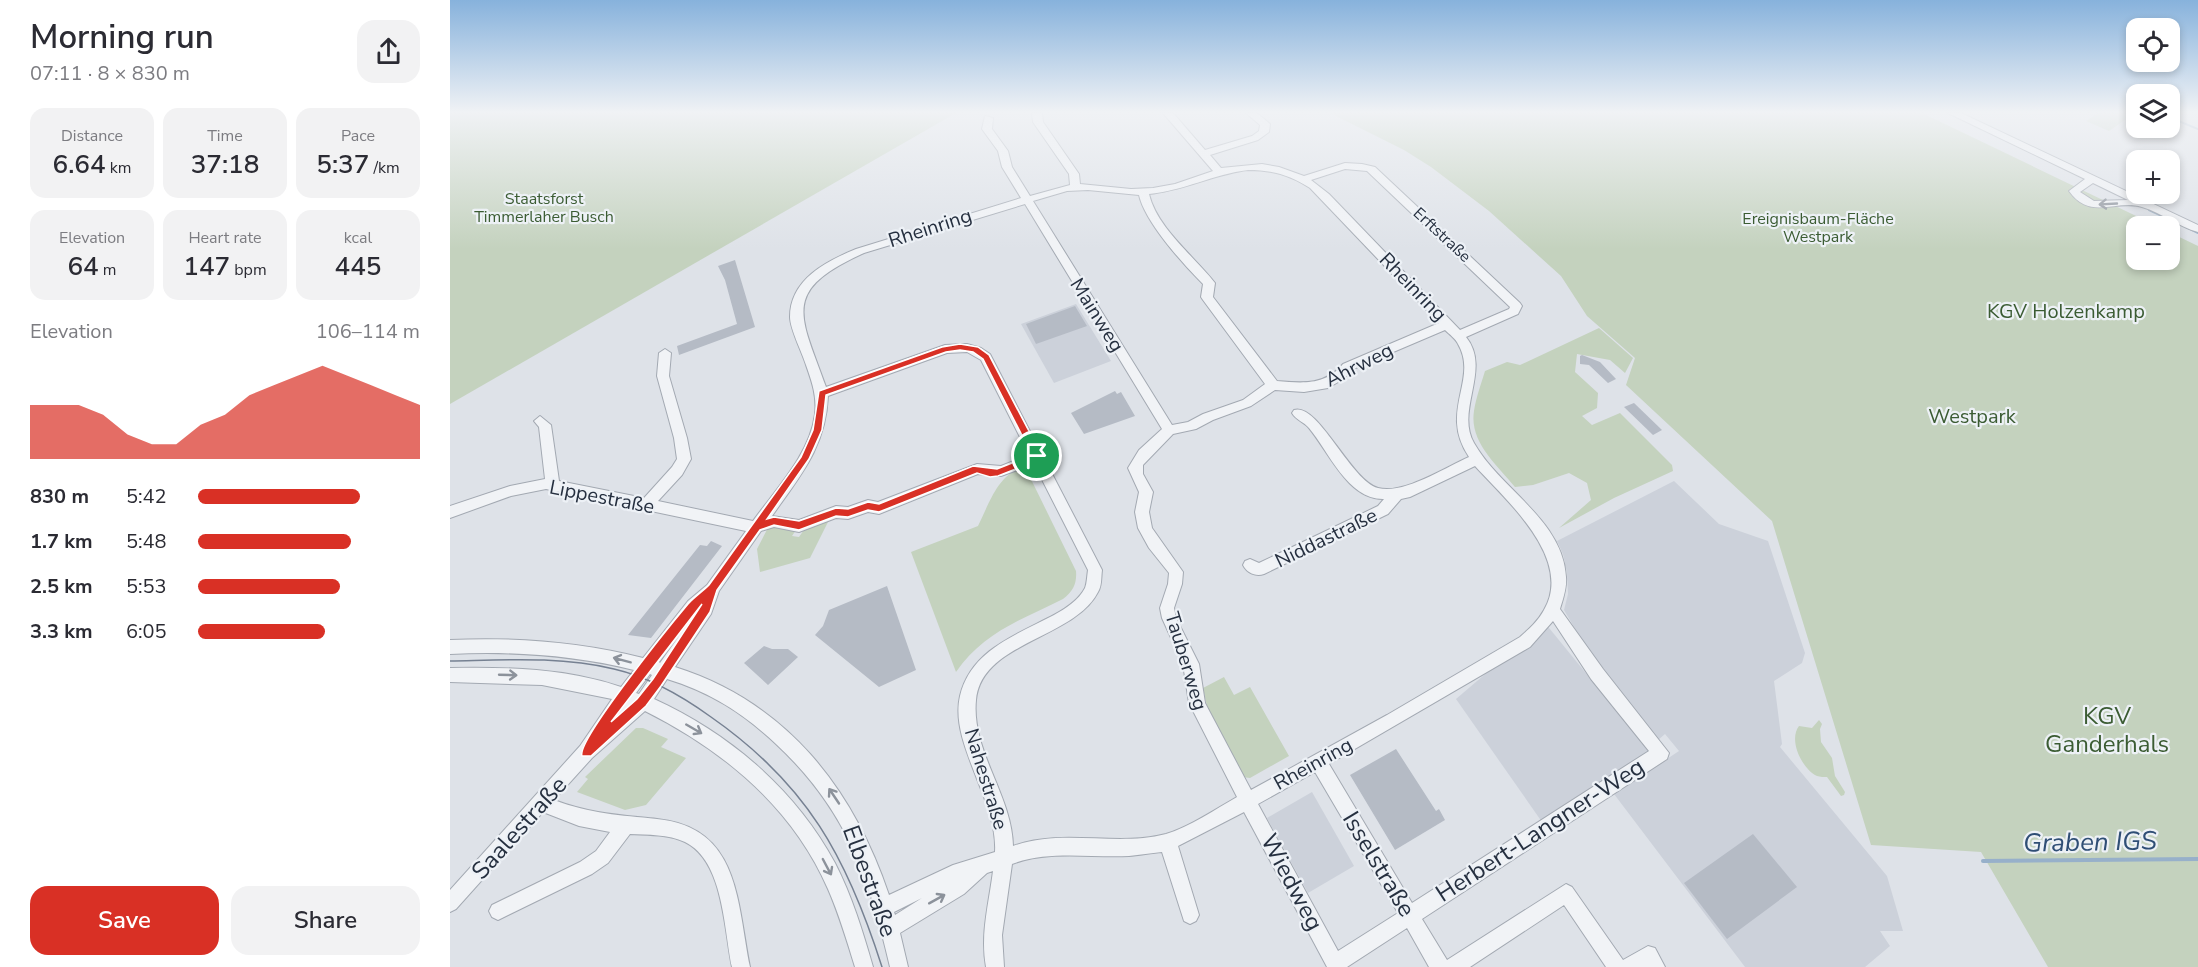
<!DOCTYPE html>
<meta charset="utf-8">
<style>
:root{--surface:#fff;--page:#f2f2f3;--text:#2b2b33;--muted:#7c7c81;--accent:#d93025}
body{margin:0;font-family:"Nunito Sans",sans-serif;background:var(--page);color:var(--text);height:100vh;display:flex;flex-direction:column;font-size:22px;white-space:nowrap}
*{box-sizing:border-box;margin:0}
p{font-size:20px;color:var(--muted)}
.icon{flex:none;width:33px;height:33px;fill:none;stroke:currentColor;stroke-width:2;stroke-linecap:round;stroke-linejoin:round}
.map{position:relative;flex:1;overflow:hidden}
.panel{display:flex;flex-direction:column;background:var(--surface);width:450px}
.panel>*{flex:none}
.fabs{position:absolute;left:1676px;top:18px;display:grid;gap:12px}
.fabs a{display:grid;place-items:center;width:54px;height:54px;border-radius:12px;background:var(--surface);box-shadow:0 3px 9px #0003;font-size:30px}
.pin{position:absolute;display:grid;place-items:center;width:51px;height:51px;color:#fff;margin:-26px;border:3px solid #fff;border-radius:50%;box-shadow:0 2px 6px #0007}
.round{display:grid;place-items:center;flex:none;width:63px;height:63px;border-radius:18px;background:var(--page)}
.headline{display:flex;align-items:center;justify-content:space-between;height:102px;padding:0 30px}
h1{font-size:33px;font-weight:600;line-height:45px}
.figures{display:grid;grid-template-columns:repeat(3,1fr);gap:9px;height:102px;padding:6px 30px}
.figures div{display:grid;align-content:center;border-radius:15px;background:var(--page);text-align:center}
.figures b{font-size:26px;font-weight:600}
.figures small{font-size:16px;font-weight:400}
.figures p{font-size:16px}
.chart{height:168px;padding:12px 30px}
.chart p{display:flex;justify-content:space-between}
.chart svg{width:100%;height:108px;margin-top:6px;fill:var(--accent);opacity:.7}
.cta{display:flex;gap:12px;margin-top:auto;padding:12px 30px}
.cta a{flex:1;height:69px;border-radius:18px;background:var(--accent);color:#fff;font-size:24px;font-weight:600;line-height:69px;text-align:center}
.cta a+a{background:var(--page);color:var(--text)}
ul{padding:0 30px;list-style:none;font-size:20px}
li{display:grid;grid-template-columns:96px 72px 1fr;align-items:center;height:45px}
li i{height:15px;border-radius:8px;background:var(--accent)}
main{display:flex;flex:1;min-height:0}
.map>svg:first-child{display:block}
</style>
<main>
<section class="panel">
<div class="headline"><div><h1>Morning run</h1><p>07:11 · 8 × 830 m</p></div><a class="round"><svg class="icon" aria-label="share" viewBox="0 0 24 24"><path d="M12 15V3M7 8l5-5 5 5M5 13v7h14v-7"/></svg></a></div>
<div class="figures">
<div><p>Distance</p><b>6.64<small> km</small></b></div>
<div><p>Time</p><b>37:18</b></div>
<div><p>Pace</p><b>5:37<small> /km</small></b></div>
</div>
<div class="figures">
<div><p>Elevation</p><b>64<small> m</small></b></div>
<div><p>Heart rate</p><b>147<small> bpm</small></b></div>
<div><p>kcal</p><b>445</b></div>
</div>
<div class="chart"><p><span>Elevation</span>106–114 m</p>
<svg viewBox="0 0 160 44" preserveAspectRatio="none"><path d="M0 44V22L10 22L20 22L30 26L40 34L50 38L60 38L70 30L80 26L90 18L100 14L110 10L120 6L130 10L140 14L150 18L160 22V44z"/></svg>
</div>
<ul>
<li><b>830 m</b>5:42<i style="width:73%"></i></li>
<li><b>1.7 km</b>5:48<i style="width:69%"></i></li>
<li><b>2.5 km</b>5:53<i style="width:64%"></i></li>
<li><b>3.3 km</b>6:05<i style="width:57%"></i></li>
</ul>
<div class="cta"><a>Save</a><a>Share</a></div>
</section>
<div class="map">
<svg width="1748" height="967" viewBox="0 0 1748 967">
<rect width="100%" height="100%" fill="#dee2e8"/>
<!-- built -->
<g fill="#ccd1da">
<path d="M626,304L661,361L604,383L571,324Z"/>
<path d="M1224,481L1269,524L1318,541L1355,653L1352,663L1324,681L1332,744L1330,747L1437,876L1453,931H1430L1440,946L1415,967H1295L1164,794L1229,751L1215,734L1207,741L1147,666L1114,610L1118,594L1117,573L1113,554L1107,541Z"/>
<path d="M1095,623L1201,753L1092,822L1006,699Z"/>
<path d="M862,792L904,866L858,893L817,818Z"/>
</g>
<!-- green -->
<g fill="#c4d2be">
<path d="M0,113H506L0,404Z"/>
<path d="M880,113H1472L1707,226H1686V260H1719V232L1748,246V967H1598L1531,852L1421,845L1322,521L1176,385L1185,358L1137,316L1111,276L1039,211L981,167L954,150Z"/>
<path d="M1648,113H1685L1659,131L1636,121Z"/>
<path d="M1149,328L1183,358L1175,373L1160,360L1127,354L1125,372L1148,393L1147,408L1132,416L1142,425L1170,413L1222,465L1223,471L1164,498L1109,528L1141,500L1137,483L1119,473L1083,485L1065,487C1047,465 1019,442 1024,411C1026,398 1031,384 1035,371L1057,362L1070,365Z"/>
<path d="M575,467L626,571C627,584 623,591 613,599C571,620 534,632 506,672L461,552L528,526C540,502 548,473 575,467Z"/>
<path d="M381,516L360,558L310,572L307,549L321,522L348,527L342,536L349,537L356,527Z"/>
<path d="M774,677L784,695L800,687L839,756L800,778L792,777L759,716L753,688Z"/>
<path d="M1369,720L1372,724L1370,729L1371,742L1382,758L1385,776L1395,792L1394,795L1391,796L1377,777C1374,777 1370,777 1367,776C1352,769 1338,740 1349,726L1362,728Z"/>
<path d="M186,728H193L218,739L211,747L236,758L196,805L175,810L127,792L138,779L135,777Z"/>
</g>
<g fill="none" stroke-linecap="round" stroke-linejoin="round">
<!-- stream-far1 -->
<g stroke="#97b0ca" stroke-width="2">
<path d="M1719,117L1748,129"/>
<path d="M1699,210L1727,223"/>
<path d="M1736,227L1748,233"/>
</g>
<!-- stream -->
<path stroke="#97b0ca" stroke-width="4" d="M1533,861L1748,859"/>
</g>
<!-- building -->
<g fill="#b5bbc5">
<path d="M285,260L305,327L229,355L227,346L287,324L275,280L268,266Z"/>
<path d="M625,306L637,326L586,344L576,324Z"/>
<path d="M1132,355L1150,362L1166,379L1158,383L1139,365L1130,364V356Z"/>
<path d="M665,391L667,394L671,392L685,416L634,434L621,413Z"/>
<path d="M1184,403L1212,430L1203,435L1174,407Z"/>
<path d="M261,541L272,546L201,638L178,635L250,545L257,546Z"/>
<path d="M437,586L466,670L429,687L365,635L373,626L379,610Z"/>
<path d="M314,646L322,649H338L348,657L318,685L294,663Z"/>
<path d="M946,749L986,811L989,809L995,820L945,850L900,775Z"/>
<path d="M1303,834L1347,887L1277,939L1234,883Z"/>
</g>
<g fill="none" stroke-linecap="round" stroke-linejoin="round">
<defs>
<g id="minor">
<path d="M582,113H592L593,122L629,174L630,184L681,189L703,188L725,184L763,171L713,113H723L755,150L802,136L809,131L810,125L796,113H807L820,124L819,132L808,140L760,155L771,168L812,164L829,167L854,176L895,163L912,164L925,167L1070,303L1072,306L1068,314L1016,337C1042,369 1005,410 1024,443C1050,489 1113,520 1116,577C1117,588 1113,599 1110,609L1153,669L1219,753L1217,759L972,919L997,960L1116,884L1122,887L1173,960L1198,946L1205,948L1215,967H1156L1114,905L1020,967H979L957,928L897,967H877L794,812L728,846L749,915L746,921L740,924L734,921L712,852C701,853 690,855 679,856C640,858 599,850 562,864L552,935L554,967H536C530,934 539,903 543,871L537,873L514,894L450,933L458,967H440C419,876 396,809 326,744C293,713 260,692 217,679L204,699C280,734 345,789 385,863C402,896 413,932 423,967H405C397,941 389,914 378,889C342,807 273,750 195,711L142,758L104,800C141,814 170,815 207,819C290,827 287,903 300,967H282C274,930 274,861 235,842C218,834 198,835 180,834L158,863L142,874L54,917L48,920L42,917L39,911L42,905L130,862L146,851L160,832L129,826L93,812L6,909L0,912V890L130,746L162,699L92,685L0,682V668C57,667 116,668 171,687L184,670C123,655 62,651 0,654V640C65,637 130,642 193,658L238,601L257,585L296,531L96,489L61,496L0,518V506L60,486L95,479L89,427L84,421L90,416L101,425L109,481L194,498L222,467L227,459L224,438L207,376L209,353L215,349L221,353L219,376L237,438L241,459L232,475L208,501L303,521C326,489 360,454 365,414C367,396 362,382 356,365C352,352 340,329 340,317C340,279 377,261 406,249L571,198L552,167L548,151L532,129L535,116L543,118L542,129L558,151L562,167L580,196L620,185L619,174L583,122ZM895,169L917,171L1060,307L1059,309L1010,330L879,194L861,180ZM798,170C822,170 840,175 860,188L989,323L893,364C875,386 852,383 827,381L763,297L765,283C744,256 707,228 699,194C733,191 764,174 798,170ZM638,190L689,195C695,222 733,264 753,284L751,297L753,300L815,384L793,400L753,414L738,422L722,425L583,201L617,191ZM575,204L712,429L689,450L678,468L689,492L685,512L688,528L699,548L719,573L718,584L710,608L712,618L733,664L739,703L787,797C766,809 739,827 716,834C666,847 612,828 563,846C562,795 521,751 526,700C531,642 624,639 648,592C652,586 651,577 652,570L540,354L531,348L517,344L495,345L376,387C350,314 330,291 414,253ZM995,330C999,334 1006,339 1008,344C1029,380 988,411 1019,457C996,467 953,495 928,488C900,480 868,402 844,410L842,413C846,420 854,422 859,428C879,452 898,500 934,499L928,506L809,563L800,559L795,561L793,565C797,573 806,577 814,574L938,514L951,499L960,497L1025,466C1056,500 1124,559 1094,610C1088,621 1079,629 1070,637L937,715L801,790L755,703L749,664L726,618L724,608L732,584L733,572L702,528L699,512L703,492L693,474V465L723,434L746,429L763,420L801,406L825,390L854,392L878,388L895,378L901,370ZM517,352L531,360L579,455L551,466L527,464L428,502L418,500L398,507L386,506L349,520L322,516C350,476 376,447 378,396L497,353ZM584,464L638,570C637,576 637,583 635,588C629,600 615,609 604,615C566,635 521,650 510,696C499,744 548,800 545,852L503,865L439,895C403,788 336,702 225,667L261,614L269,591L311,531L324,527L349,532L386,518L398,519L418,512L429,514L528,474L551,476ZM1103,621L1141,679L1199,751L962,903L879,764L1080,647ZM230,635L210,663L209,662ZM200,674L202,675L189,694L186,693ZM865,772L948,913L888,951L808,804ZM472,898L445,915L444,912Z"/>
<path d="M1498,113H1511L1748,225V232C1729,227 1712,213 1692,207C1666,199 1640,221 1619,191L1635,179ZM1643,183L1678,200L1644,201L1630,192Z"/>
</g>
</defs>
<!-- minor casing -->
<use href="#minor" stroke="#a3a9b2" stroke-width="2"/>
<!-- minor -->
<use href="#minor" fill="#f1f3f6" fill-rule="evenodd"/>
<!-- tram -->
<path stroke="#768192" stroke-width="1.5" d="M0,661C54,660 110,656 164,669C199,677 232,696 261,717C357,784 397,857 432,967"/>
</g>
<!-- one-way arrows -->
<defs><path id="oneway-shaft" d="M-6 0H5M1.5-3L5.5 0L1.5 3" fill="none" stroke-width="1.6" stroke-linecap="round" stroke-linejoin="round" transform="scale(1.5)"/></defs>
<g stroke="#8c929b">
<use href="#oneway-shaft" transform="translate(1658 204) rotate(177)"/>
<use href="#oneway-shaft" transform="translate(172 660) rotate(-165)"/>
<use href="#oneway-shaft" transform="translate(58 675) rotate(2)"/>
<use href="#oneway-shaft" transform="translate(244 729) rotate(30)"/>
<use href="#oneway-shaft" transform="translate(384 796) rotate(-124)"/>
<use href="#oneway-shaft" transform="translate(377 867) rotate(62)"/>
<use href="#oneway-shaft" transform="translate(487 899) rotate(-29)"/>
</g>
<!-- sky -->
<linearGradient id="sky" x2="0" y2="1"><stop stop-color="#87b2dc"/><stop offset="0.45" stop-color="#f0f2f5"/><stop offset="1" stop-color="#f0f2f5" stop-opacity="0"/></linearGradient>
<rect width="1748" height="249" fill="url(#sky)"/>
<!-- route -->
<path fill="#d93025" stroke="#fff" stroke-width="1.5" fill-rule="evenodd" d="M510,344L528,347L539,355L592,456L591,459L548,476L540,477L527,473L429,512L418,510L398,517L386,516L349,530L324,525L310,530L267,590L260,612L211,686L196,706L141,756H132C126,741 222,623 238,604C244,597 252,592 259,585L351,457L363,430L369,391L492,347ZM510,350L523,352L533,359L582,455L547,469L523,466L429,504L418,502L398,509L386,508L349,521L324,517L317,519L359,459L372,430L376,395L496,352ZM252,604L203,679L187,699L161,722Z"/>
<g text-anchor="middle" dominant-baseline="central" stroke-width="4.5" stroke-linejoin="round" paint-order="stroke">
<!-- far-park labels -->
<g font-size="16" fill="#3b5c33" stroke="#edf1f6">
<text x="94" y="199">Staatsforst<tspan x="94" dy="18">Timmerlaher Busch</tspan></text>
<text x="1368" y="219">Ereignisbaum-Fläche<tspan x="1368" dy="18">Westpark</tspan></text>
</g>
<!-- far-street labels -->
<g font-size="16" fill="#263040" stroke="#edf1f6">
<text transform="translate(992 235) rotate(43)">Erftstraße</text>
</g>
<!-- street labels -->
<g font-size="20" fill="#263040" stroke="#edf1f6">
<text transform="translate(480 228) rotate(-18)">Rheinring</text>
<text transform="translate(963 287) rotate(46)">Rheinring</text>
<text transform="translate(647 315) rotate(58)">Mainweg</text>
<text transform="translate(909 365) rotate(-27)">Ahrweg</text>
<text transform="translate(152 497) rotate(11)">Lippestraße</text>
<text transform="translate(876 538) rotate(-26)">Niddastraße</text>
<text transform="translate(736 661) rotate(73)">Tauberweg</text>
<text transform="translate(863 764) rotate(-29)">Rheinring</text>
<text transform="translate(536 779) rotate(73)">Nahestraße</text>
</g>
<!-- park labels -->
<g font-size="20" fill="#3b5c33" stroke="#edf1f6">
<text x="1616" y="311">KGV Holzenkamp</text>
<text x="1522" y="416">Westpark</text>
</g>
<!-- near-park labels -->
<g font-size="24" fill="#3b5c33" stroke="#edf1f6">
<text x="1657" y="716">KGV<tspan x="1657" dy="28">Ganderhals</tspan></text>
</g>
<!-- near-street labels -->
<g font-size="24" fill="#263040" stroke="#edf1f6">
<text transform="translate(69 828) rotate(-48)">Saalestraße</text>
<text transform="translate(1090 830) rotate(-33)">Herbert-Langner-Weg</text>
<text transform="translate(929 864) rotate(59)">Isselstraße</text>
<text transform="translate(420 881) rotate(70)">Elbestraße</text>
<text transform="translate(842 882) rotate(62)">Wiedweg</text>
</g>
<!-- near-water labels -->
<g font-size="26" font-style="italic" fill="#2f4e75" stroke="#edf1f6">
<text transform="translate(1640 842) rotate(-1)">Graben IGS</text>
</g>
</g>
</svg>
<div class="fabs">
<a><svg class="icon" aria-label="locate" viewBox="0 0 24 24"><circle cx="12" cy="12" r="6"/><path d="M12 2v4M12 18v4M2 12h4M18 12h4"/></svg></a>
<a><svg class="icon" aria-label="layers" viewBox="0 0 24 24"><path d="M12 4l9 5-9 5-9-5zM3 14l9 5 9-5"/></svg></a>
<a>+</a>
<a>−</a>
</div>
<div class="pin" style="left:587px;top:456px;background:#1e9e55"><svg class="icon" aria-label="arrive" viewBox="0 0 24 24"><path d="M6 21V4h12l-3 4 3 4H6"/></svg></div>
</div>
</main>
